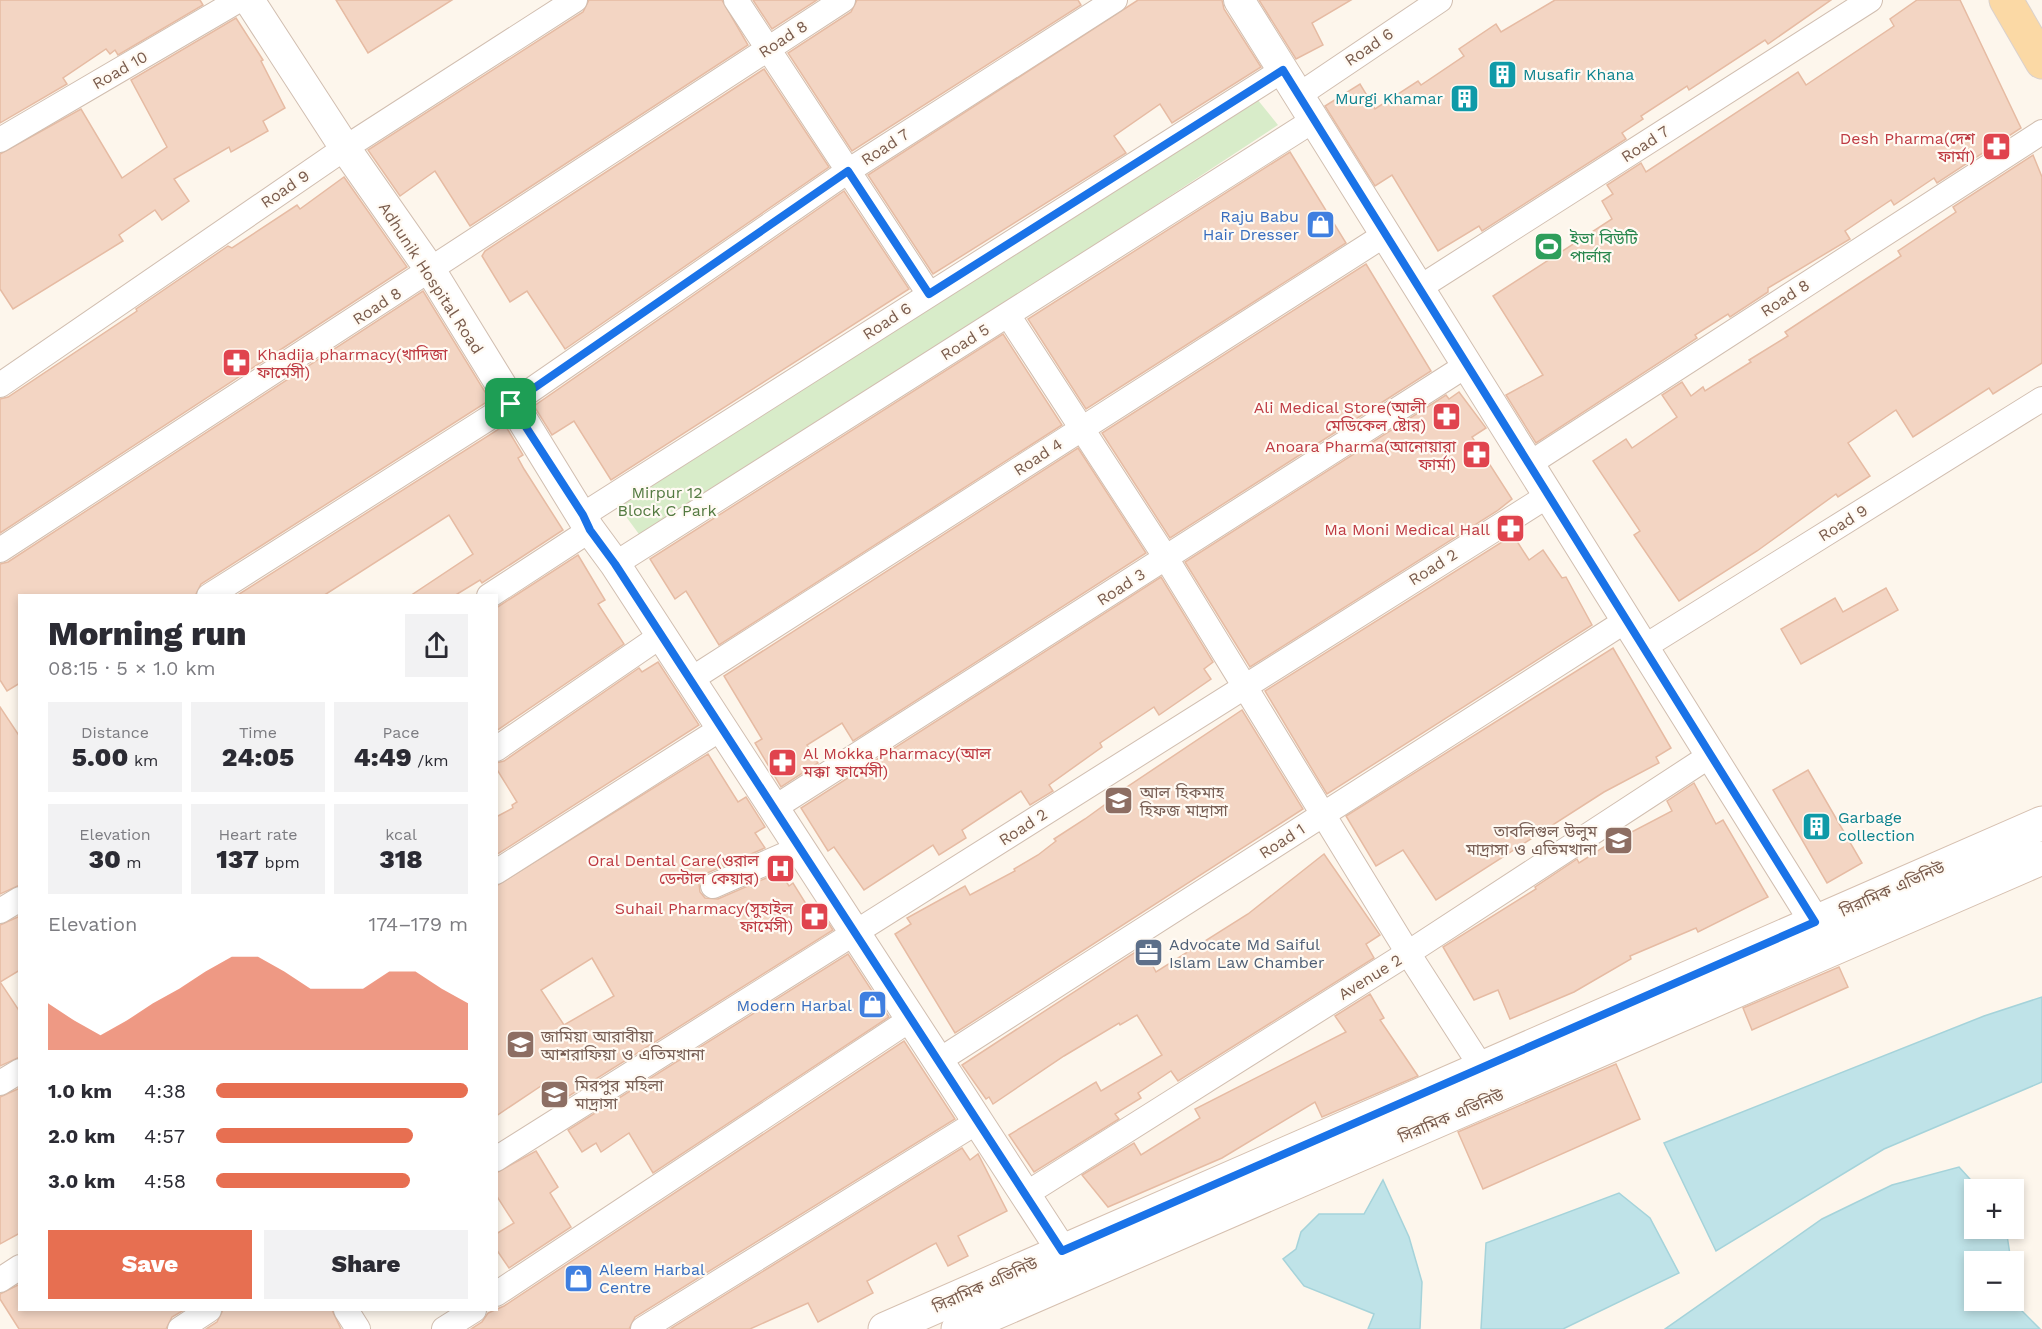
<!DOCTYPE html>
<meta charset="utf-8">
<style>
:root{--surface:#fff;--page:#f2f2f3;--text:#2b2b33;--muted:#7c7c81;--accent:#e76f51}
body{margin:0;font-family:"Work Sans","Noto Sans Bengali",sans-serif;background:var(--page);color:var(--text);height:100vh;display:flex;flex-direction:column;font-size:22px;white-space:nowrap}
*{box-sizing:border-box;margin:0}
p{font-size:20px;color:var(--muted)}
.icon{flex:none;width:33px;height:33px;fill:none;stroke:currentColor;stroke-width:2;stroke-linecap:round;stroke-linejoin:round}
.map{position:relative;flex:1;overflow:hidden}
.side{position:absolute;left:18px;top:594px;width:480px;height:717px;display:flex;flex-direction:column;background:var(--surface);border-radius:0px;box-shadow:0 3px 9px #0003}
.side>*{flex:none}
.tools{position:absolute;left:1964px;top:1179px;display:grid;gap:12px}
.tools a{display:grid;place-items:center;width:60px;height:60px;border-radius:0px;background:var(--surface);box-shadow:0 3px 9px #0003;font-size:30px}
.pin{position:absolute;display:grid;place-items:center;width:51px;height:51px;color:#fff;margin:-26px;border-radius:12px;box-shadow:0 3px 9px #0006}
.round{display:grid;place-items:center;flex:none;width:63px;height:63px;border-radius:0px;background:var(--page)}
.summary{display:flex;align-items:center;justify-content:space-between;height:102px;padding:0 30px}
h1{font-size:33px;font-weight:800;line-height:45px}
.metrics{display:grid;grid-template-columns:repeat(3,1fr);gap:9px;height:102px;padding:6px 30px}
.metrics div{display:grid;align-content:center;border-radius:0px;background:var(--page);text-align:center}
.metrics b{font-size:26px;font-weight:800}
.metrics small{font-size:16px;font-weight:400}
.metrics p{font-size:16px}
.chart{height:168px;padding:12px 30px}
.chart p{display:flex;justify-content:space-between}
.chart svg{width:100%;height:108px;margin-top:6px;fill:var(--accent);opacity:.7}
.cta{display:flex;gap:12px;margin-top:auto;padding:12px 30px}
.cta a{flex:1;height:69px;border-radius:0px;background:var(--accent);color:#fff;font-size:24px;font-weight:800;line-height:69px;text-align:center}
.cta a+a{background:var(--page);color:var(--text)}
ul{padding:0 30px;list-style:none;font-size:20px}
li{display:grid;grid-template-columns:96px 72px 1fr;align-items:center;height:45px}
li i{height:15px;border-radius:8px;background:var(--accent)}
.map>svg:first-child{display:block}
</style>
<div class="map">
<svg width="2042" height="1329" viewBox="0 0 2042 1329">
<rect width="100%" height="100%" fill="#fdf6ec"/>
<!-- green -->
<path fill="#d8ecc9" d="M1257,99L1278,125L644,541L619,507Z"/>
<!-- water -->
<g fill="#bfe3e8" stroke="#a5d3da" stroke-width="1.5">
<path d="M2042,997V1082L1884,1149L1716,1251L1664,1143L1984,1016Z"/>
<path d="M1959,1167L1979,1189L1974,1190V1228L2006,1229L2011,1261L1974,1262V1300H2013V1271L2019,1308L2040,1329H1665L1822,1219L1892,1185Z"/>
<path d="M1383,1180L1409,1237L1422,1282L1420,1329H1368L1374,1314L1304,1286L1283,1259L1296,1249L1301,1232L1319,1214H1364Z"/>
<path d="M1619,1193L1650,1218L1679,1273L1563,1329H1481L1486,1243Z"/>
</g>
<!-- building -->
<g fill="#f3d5c3" stroke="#e6bba3" stroke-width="1.5" fill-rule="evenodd">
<path d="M0,0H200L203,5L118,55L115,50L110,54L106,49L63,78L67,84L0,123Z"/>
<path d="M336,0H452L368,53Z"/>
<path d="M589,0H722L748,45L470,226L435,171L400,196L368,150L583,12Z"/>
<path d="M753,0H817L772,29Z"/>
<path d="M857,0H1078L1081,5L852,151L788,53L851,12Z"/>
<path d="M1138,0H1222L1224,9L1261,67L1172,123L1160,104L1114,136L1126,153L933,274L868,175Z"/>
<path d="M1259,0H1351L1312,23L1323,45L1296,59Z"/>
<path d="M1555,0H1831L1768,44L1765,40L1689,90L1687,86L1641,116L1643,119L1622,133L1626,139L1482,231L1479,226L1438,251L1392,175L1375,186L1325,106L1360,84L1375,109L1418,81L1421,85L1464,56L1459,49L1496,24L1501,32Z"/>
<path d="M1917,0H1960L2021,128L1937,183L1934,178L1894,205L1891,200L1845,231L1850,239L1768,288V292L1730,317L1728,314L1695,335L1697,338L1536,443L1506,395L1543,375L1493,296L1612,219L1602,201L1613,194L1607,185L1641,163L1646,172L1798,72L1806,85L1894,26L1890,19Z"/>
<path d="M236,18L263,60L261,61L285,108L263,121L268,131L231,152L229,147L174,179L189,201L162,220L155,210L119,235L123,241L13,309L0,289V154L81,109L122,178L167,147L131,80Z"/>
<path d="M764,69L829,167L565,349L527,291L510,302L482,256L485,251Z"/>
<path d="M1290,152L1346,243L1086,409L1028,319Z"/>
<path d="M2033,155L2042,177V363L1993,394L1989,388L1913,437L1896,410L1848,443L1870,476L1838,497L1836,494L1757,551L1679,601L1634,535L1640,531L1593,461L1626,439L1632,448L1677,417L1662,395L1682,382L1691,396L1703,387L1705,391L1751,362L1749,360L1788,336L1785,332L1901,256L1898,251L1956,212L1953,207Z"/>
<path d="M344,177L407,267L0,533V399L8,397L137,311L136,309L228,246L232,248L297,205L300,209Z"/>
<path d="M844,191L909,289L611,480L574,421L552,435L534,406Z"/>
<path d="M1366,264L1431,371L1170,538L1102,433Z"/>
<path d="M423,291L490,400L201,584L195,596H20V683L7,691L0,680V564L8,562Z"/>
<path d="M1003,334L1062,425L719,645L686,591L675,599L650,559Z"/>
<path d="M1459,392L1486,428L1472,437L1512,499L1497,511L1250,667L1185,562L1446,395L1449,399Z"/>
<path d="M505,425L523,455L518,458L524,469L563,530L482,583L480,580L454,596H410L473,554L449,515L323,596H236Z"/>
<path d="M1078,448L1146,553L853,741L842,723L807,745L818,763L781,787L755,743L762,739L724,676Z"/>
<path d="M1513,535L1529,560L1543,550L1562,578L1566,577L1592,625L1327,794L1265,691Z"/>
<path d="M578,555L605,600L598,604L624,644L496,731V608Z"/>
<path d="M1161,577L1213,662L1204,669L1211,679L1159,715L1154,707L1100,743L1102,747L1049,785L1053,791L1030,805L1021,791L962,830L966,838L939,855L933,845L864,890L834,847L828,851L801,808Z"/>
<path d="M1886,588L1898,610L1801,664L1781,629L1835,598L1843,612Z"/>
<path d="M1613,648L1671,748L1656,757L1659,763L1604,792L1436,900L1403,850L1376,866L1346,816Z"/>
<path d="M658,662L699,725L496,855V817L513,808L512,805L517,802L496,768V763L504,761L639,668L642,672Z"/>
<path d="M0,707L20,737V885L0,894Z"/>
<path d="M1242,710L1303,809L955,1033L895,934L911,924L907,918L965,886L970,895L1015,871L1014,869L1038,855L1056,841L1054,839L1085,819L1107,803L1106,801Z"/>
<path d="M708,754L738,802L746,797L765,827L755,833L765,848L707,873L699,884L700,892L705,898L718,899L780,872L789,886L793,883L811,912L818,907L833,930L553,1106L541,1086L496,1116V886ZM592,958L614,996L564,1025L541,990Z"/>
<path d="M1808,770L1862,863L1827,883L1773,790Z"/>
<path d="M1694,783L1716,824L1723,820L1768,897L1698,932L1696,928L1630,956L1631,959L1574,992L1510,1019L1498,990L1474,1000L1443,947L1536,889L1535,887L1577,859L1579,863L1627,832L1628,834L1672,811L1667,801Z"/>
<path d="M1324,854L1380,935L1366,944L1374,958L1178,1081L1171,1071L1138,1093L1141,1098L1115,1114L1119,1119L1034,1172L1009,1135L1096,1082L1101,1091L1162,1055L1137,1015L1120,1025L1119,1023L1064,1056L993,1104L989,1097L986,1099L962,1065L1143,947L1156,972L1248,914Z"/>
<path d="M20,916V970L0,982L20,1012V1057L0,1066V925Z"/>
<path d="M848,954L889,1017L653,1173L629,1133L601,1152L596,1143L582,1152L568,1130Z"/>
<path d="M1839,967L1848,987L1752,1030L1743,1008Z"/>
<path d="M1370,994L1384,1018L1380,1020L1418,1076L1322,1117L1315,1102L1222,1158L1108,1207L1082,1175L1134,1143L1141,1155L1200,1118L1195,1109L1346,1032L1335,1016Z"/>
<path d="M904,1041L955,1119L635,1317L629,1329H471L482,1322L488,1313L504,1306Z"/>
<path d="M1616,1064L1640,1119L1483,1189L1458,1132Z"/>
<path d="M20,1088V1233L0,1244V1097Z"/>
<path d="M962,1148L970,1160L978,1154L1007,1211L958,1236L968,1256L948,1266L936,1243L867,1281L873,1293L818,1322L808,1303L750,1329H670Z"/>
<path d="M536,1151L558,1187L550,1193L571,1227L509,1268L496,1249V1234L514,1223L496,1195V1173Z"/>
<path d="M20,1284V1310H184L172,1317L166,1329H19L0,1299V1294Z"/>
<path d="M223,1310H332L341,1329H206L217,1322Z"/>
</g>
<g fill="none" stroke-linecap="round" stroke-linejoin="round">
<defs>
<g id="minor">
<path d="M736,0L929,294"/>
<path d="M1299,95L1440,0"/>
<path d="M0,140L239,0"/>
<path d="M1419,288L1870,0"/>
<path d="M1008,315L1166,558L1408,953L1482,1068"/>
<path d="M0,385L345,148L575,0"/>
<path d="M1529,464L2042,132"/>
<path d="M583,515L1283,70"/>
<path d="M0,550L843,0"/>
<path d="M615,564L1314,120"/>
<path d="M209,596L511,404L848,171L1115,0"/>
<path d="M489,596L590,530"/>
<path d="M1644,647L2042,399"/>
<path d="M690,680L1386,234"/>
<path d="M496,749L662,635"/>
<path d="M774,808L1467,365"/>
<path d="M496,872L722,728"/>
<path d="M713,886L800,848"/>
<path d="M0,911L20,899"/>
<path d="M938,1061L1627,620"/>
<path d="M0,1083L20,1071"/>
<path d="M496,1159L1549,495"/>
<path d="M1026,1194L1408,953L1711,755"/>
<path d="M0,1280L20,1267"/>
<path d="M496,1294L911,1019"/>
<path d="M346,1310L358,1329"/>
<path d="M180,1329L209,1310"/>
<path d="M444,1329L474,1310"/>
<path d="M643,1329L977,1122"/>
</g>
<g id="tertiary">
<path d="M249,0L345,148L431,271L590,530L615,564L1062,1251"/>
<path d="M1239,0L1815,922"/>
</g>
<g id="secondary">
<path d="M885,1329L2042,823"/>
<path d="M958,1329L2042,858"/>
</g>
<path id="primary" d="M2006,0L2042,62"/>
</defs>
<!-- minor casing -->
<use href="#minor" stroke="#d1beb0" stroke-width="26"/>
<!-- tertiary casing -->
<use href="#tertiary" stroke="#d1beb0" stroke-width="32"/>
<!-- secondary casing -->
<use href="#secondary" stroke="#d6c0b0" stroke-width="35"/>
<!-- primary casing -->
<use href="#primary" stroke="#dad1cd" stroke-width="35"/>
<!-- minor -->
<use href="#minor" stroke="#fff" stroke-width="24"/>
<!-- tertiary -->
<use href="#tertiary" stroke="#fff" stroke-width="30"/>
<!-- secondary -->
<use href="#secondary" stroke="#fff" stroke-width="33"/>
<!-- primary -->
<use href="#primary" stroke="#fbd9a5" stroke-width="33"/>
</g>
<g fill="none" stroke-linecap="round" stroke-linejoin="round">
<defs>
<path id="route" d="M1283,70L1815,922L1062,1251L615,564L590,530L583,515L511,404L848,171L929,294Z"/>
</defs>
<!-- route casing -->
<use href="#route" stroke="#fff" stroke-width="12"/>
<!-- route -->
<use href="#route" stroke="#1a73e8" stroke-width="8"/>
</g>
<!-- icons -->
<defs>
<symbol id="building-square" viewBox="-11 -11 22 22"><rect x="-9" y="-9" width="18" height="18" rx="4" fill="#0f9aa8" stroke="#fffaf3"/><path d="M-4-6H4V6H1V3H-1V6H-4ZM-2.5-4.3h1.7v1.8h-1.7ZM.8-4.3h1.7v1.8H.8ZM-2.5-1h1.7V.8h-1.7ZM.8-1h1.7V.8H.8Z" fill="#fff"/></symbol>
<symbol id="pharmacy-square" viewBox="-11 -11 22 22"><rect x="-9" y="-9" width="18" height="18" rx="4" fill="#e0444e" stroke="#fffaf3"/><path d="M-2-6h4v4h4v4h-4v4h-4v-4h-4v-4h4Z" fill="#fff"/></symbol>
<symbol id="shop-square" viewBox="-11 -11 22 22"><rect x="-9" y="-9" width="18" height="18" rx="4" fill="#3f7fe0" stroke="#fffaf3"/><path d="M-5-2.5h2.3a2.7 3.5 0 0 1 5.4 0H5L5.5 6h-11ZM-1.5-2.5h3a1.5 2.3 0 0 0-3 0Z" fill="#fff"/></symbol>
<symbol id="stadium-square" viewBox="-11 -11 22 22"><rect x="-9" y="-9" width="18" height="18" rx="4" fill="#2e9e5b" stroke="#fffaf3"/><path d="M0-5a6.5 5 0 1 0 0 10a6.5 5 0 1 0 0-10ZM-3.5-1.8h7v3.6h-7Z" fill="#fff"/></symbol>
<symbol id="school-square" viewBox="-11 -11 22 22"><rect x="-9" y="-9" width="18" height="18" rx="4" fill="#8d6e63" stroke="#fffaf3"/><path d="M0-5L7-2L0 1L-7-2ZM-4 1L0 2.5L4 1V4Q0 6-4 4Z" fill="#fff"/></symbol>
<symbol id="hospital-square" viewBox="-11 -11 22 22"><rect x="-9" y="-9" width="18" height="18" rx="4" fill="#e0444e" stroke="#fffaf3"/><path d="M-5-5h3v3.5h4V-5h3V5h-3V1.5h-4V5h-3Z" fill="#fff"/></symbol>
<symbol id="office-square" viewBox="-11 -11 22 22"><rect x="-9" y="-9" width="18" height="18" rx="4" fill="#5c6f8a" stroke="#fffaf3"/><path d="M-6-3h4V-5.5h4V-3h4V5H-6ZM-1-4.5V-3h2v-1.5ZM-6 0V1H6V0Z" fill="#fff"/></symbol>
</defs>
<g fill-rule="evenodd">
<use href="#building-square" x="1486" y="58" width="33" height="33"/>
<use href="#building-square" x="1448" y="82" width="33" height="33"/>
<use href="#pharmacy-square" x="1980" y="130" width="33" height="33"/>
<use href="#shop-square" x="1304" y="208" width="33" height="33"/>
<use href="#stadium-square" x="1532" y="230" width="33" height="33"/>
<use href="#pharmacy-square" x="220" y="346" width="33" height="33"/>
<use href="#pharmacy-square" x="1430" y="400" width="33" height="33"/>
<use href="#pharmacy-square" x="1460" y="438" width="33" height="33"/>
<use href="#pharmacy-square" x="1494" y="512" width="33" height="33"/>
<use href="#pharmacy-square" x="766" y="746" width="33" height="33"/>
<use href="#school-square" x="1102" y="784" width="33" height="33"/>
<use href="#building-square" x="1800" y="810" width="33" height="33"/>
<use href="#school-square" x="1602" y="824" width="33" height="33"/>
<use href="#hospital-square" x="764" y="852" width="33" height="33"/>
<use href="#pharmacy-square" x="798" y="900" width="33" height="33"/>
<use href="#office-square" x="1132" y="936" width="33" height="33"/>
<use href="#shop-square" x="856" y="988" width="33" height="33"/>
<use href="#school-square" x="504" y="1028" width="33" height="33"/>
<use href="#school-square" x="538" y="1078" width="33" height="33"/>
<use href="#shop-square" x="562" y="1262" width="33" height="33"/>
</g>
<g text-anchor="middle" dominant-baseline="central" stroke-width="4.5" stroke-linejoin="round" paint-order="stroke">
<!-- street labels -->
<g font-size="16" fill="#7a5c4d" stroke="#fffaf3">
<text transform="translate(783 39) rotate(-33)">Road 8</text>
<text transform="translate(1369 47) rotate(-34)">Road 6</text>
<text transform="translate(120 70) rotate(-30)">Road 10</text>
<text transform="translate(1645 144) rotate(-33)">Road 7</text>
<text transform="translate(885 147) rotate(-33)">Road 7</text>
<text transform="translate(285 189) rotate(-34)">Road 9</text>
<text transform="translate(431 278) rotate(57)">Adhunik Hospital Road</text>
<text transform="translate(1785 298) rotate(-33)">Road 8</text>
<text transform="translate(377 306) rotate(-33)">Road 8</text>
<text transform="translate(887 321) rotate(-33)">Road 6</text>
<text transform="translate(965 342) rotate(-32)">Road 5</text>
<text transform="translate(1038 457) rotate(-33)">Road 4</text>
<text transform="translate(1843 523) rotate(-32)">Road 9</text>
<text transform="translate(1433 567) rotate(-32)">Road 2</text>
<text transform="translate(1121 587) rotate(-33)">Road 3</text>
<text transform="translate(1023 827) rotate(-33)">Road 2</text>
<text transform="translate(1282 841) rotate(-33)">Road 1</text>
<text transform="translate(1892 889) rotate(-24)">সিরামিক এভিনিউ</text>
<text transform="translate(1370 977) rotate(-32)">Avenue 2</text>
<text transform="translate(1451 1116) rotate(-23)">সিরামিক এভিনিউ</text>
<text transform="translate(985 1285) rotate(-24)">সিরামিক এভিনিউ</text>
</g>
<!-- culture labels -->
<g font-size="16" fill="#0d838f" stroke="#fffaf3" text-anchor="start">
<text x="1523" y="74">Musafir Khana</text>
<text x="1443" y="98" text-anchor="end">Murgi Khamar</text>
<text x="1838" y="817">Garbage<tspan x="1838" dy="18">collection</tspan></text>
</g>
<!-- health labels -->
<g font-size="16" fill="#be3a42" stroke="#fffaf3" text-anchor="end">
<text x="1975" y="138">Desh Pharma(দেশ<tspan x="1975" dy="18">ফার্মা)</tspan></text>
<text x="257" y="354" text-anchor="start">Khadija pharmacy(খাদিজা<tspan x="257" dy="18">ফার্মেসী)</tspan></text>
<text x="1426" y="407">Ali Medical Store(আলী<tspan x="1426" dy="18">মেডিকেল ষ্টোর)</tspan></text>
<text x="1456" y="446">Anoara Pharma(আনোয়ারা<tspan x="1456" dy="18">ফার্মা)</tspan></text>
<text x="1490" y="529">Ma Moni Medical Hall</text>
<text x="803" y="753" text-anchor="start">Al Mokka Pharmacy(আল<tspan x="803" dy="18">মক্কা ফার্মেসী)</tspan></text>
<text x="759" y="860">Oral Dental Care(ওরাল<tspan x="759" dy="18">ডেন্টাল কেয়ার)</tspan></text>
<text x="793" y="908">Suhail Pharmacy(সুহাইল<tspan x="793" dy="18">ফার্মেসী)</tspan></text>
</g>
<!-- shop labels -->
<g font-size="16" fill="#366cbe" stroke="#fffaf3" text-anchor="end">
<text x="1299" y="216">Raju Babu<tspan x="1299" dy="18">Hair Dresser</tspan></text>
<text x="852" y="1005">Modern Harbal</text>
<text x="599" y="1269" text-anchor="start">Aleem Harbal<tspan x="599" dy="18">Centre</tspan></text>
</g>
<!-- leisure labels -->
<g font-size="16" fill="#27864d" stroke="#fffaf3" text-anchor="start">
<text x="1570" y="238">ইভা বিউটি<tspan x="1570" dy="18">পার্লার</tspan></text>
</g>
<!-- park labels -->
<g font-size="16" fill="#537a41" stroke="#fffaf3">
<text x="667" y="492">Mirpur 12<tspan x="667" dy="18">Block C Park</tspan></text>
</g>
<!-- education labels -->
<g font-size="16" fill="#785e54" stroke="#fffaf3" text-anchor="start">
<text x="1140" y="792">আল হিকমাহ<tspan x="1140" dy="18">হিফজ মাদ্রাসা</tspan></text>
<text x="1597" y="831" text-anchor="end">তাবলিগুল উলুম<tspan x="1597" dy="18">মাদ্রাসা ও এতিমখানা</tspan></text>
<text x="541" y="1036">জামিয়া আরাবীয়া<tspan x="541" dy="18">আশরাফিয়া ও এতিমখানা</tspan></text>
<text x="575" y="1085">মিরপুর মহিলা<tspan x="575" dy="18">মাদ্রাসা</tspan></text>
</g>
<!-- service labels -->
<g font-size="16" fill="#4e5e75" stroke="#fffaf3" text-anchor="start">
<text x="1169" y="944">Advocate Md Saiful<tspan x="1169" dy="18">Islam Law Chamber</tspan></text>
</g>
</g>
</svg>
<div class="tools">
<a>+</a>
<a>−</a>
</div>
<div class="pin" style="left:511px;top:404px;background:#1e9e55"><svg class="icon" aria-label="arrive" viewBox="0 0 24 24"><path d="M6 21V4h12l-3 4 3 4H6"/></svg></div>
<section class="side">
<div class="summary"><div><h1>Morning run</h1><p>08:15 · 5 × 1.0 km</p></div><a class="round"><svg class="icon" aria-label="share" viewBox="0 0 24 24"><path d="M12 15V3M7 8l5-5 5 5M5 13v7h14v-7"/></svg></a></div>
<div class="metrics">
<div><p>Distance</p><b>5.00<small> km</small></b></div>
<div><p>Time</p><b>24:05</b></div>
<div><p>Pace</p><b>4:49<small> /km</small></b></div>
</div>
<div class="metrics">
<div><p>Elevation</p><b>30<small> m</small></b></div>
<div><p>Heart rate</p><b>137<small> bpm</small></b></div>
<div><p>kcal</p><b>318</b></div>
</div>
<div class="chart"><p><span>Elevation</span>174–179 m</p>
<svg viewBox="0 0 160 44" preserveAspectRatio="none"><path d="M0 44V25L10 32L20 38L30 32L40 25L50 19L60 12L70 6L80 6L90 12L100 19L110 19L120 19L130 12L140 12L150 19L160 25V44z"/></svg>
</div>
<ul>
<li><b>1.0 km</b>4:38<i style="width:100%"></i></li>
<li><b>2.0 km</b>4:57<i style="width:78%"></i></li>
<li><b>3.0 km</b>4:58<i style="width:77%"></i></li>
</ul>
<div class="cta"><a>Save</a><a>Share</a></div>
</section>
</div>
